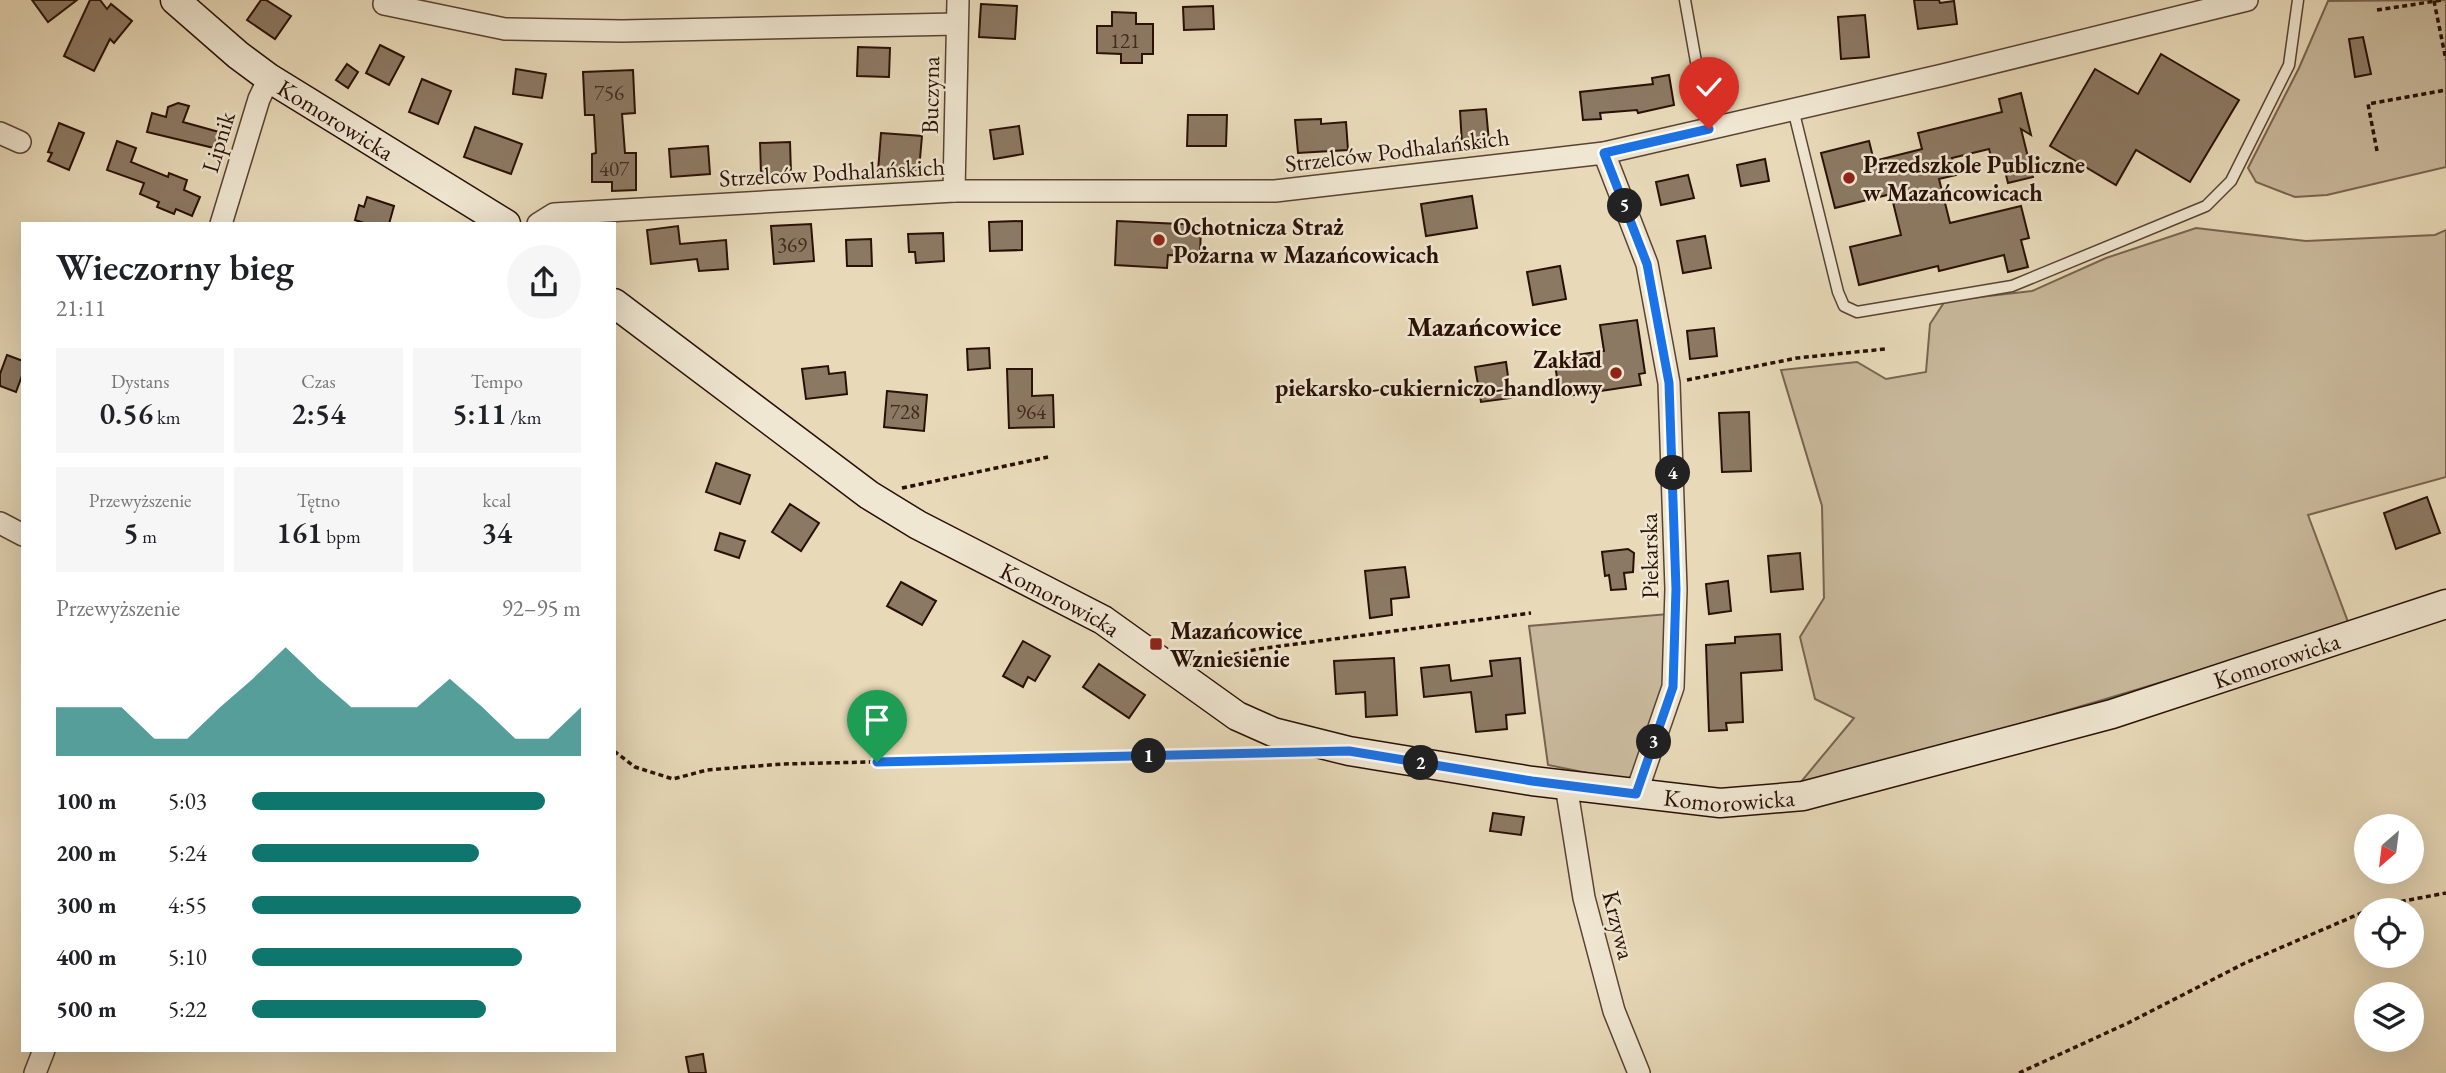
<!DOCTYPE html>
<html lang="pl">
<meta charset="utf-8">
<style>
:root{--surface:#fff;--page:#f6f6f6;--text:#202124;--muted:#757577;--accent:#0f766e}
body{margin:0;font-family:"EB Garamond",serif;background:var(--page);color:var(--text);height:100vh;display:flex;flex-direction:column;font-size:26px;white-space:nowrap}
*{box-sizing:border-box;margin:0}
p{font-size:23px;color:var(--muted)}
.icon{flex:none;width:38px;height:38px;fill:none;stroke:currentColor;stroke-width:2;stroke-linecap:round;stroke-linejoin:round}
.map{position:relative;flex:1;overflow:hidden}
.details{position:absolute;left:21px;top:222px;width:595px;height:830px;display:flex;flex-direction:column;background:var(--surface);border-radius:0px;box-shadow:0 7px 28px #0002}
.details>*{flex:none}
.needle{width:46px;rotate:208deg}
.tools{position:absolute;left:2354px;top:814px;display:grid;gap:14px}
.tools a{display:grid;place-items:center;width:70px;height:70px;border-radius:50%;background:var(--surface);box-shadow:0 7px 28px #0002;font-size:35px}
.pin{position:absolute;display:grid;place-items:center;width:60px;height:60px;color:#fff;margin:-72px -30px;border-radius:50% 50% 50% 0;rotate:-45deg;box-shadow:0 0 7px #0007}
.pin .icon{rotate:45deg}
.km{position:absolute;width:35px;height:35px;margin:-18px;border-radius:50%;background:#222;color:#fff;font-size:19px;line-height:35px;text-align:center}
.round{display:grid;place-items:center;flex:none;width:74px;height:74px;border-radius:37px;background:var(--page)}
.head{display:flex;align-items:center;justify-content:space-between;height:119px;padding:0 35px}
h1{font-size:38px;font-weight:600;line-height:52px}
.metrics{display:grid;grid-template-columns:repeat(3,1fr);gap:10px;height:119px;padding:7px 35px}
.metrics div{display:grid;align-content:center;border-radius:0px;background:var(--page);text-align:center}
.metrics b{font-size:30px;font-weight:600}
.metrics small{font-size:19px;font-weight:400}
.metrics p{font-size:19px}
.chart{height:196px;padding:14px 35px}
.chart p{display:flex;justify-content:space-between}
.chart svg{width:100%;height:126px;margin-top:7px;fill:var(--accent);opacity:.7}
ul{padding:0 35px;list-style:none;font-size:23px}
li{display:grid;grid-template-columns:112px 84px 1fr;align-items:center;height:52px}
li i{height:18px;border-radius:9px;background:var(--accent)}
.map>svg:first-child{display:block}
</style>
<div class="map">
<svg width="2446" height="1073" viewBox="0 0 2446 1073">
<rect width="100%" height="100%" fill="#e8dab9"/>
<filter id="stains"><feTurbulence type="fractalNoise" baseFrequency=".00286" numOctaves="4"/><feColorMatrix values="0 0 0 0 .2 0 0 0 0 .09 0 0 0 0 .02 0 0 0 .5 -.17"/></filter>
<radialGradient id="worn" r=".72"><stop offset=".6" stop-color="#630" stop-opacity="0"/><stop offset="1" stop-color="#630" stop-opacity=".3"/></radialGradient>
<!-- green -->
<g fill="#c8b89b" stroke="#786450" stroke-width="2">
<path d="M2446,0V167L2327,195L2295,197L2256,182L2248,168L2299,68L2328,1Z"/>
<path d="M2196,228L2306,241L2435,235L2446,230V477L2308,515L2348,622C2168,683 1985,736 1800,783L1854,718L1815,699L1800,637L1824,598L1822,506L1781,370L1857,362L1886,379L1926,372L1930,324L1945,301L2032,291L2106,258Z"/>
<path d="M1668,614L1663,686L1632,782L1548,765L1529,626Z"/>
</g>
<!-- building -->
<g fill="#8c7963" stroke="#291006" stroke-width="2">
<path d="M32,0H77L48,22Z"/>
<path d="M90,0H100L107,9L111,4L132,21L114,43L110,39L94,71L64,56Z"/>
<path d="M261,0H266L291,16L275,39L247,20Z"/>
<path d="M1914,0H1939L1940,3L1954,1L1957,24L1918,29Z"/>
<path d="M981,4L1017,6L1015,39L979,37Z"/>
<path d="M1213,6L1214,29L1184,30L1183,7Z"/>
<path d="M1112,12L1136,13V24H1153V54H1142V63H1121V54L1097,53V26H1112Z"/>
<path d="M1865,15L1869,57L1841,59L1838,17Z"/>
<path d="M2363,37L2371,74L2355,77L2349,39Z"/>
<path d="M380,45L404,57L389,85L366,73Z"/>
<path d="M858,47L890,48L889,77L857,76Z"/>
<path d="M2161,54L2239,100L2190,182L2136,150L2116,185L2050,146L2095,69L2138,94Z"/>
<path d="M347,64L358,72L348,88L336,80Z"/>
<path d="M516,69L546,74L542,98L513,94Z"/>
<path d="M633,70L635,113L622,114L625,153H636V190L612,191V182H592V154L596,153L594,115H585L583,72Z"/>
<path d="M1669,75L1674,105L1638,113L1637,110L1600,113L1601,119L1583,120L1580,92L1653,84L1652,78Z"/>
<path d="M422,79L451,91L438,124L409,112Z"/>
<path d="M2021,93L2031,135L2021,129L2033,177L2008,183L2003,163L1994,166L1989,149L1952,158L1956,175L1939,179L1950,223L2021,206L2029,238L2021,240L2028,267L2008,272L2004,255L1939,271L1938,266L1859,285L1850,247L1901,235L1891,194L1835,208L1821,153L1869,141L1874,161L1922,149L1918,133L2002,112L1999,99Z"/>
<path d="M178,103L189,106L183,122L219,132L214,148L147,132L152,113L166,117L168,107Z"/>
<path d="M1486,109L1489,142L1462,144L1460,111Z"/>
<path d="M1188,115H1227L1226,146H1187Z"/>
<path d="M1321,119V124L1346,122L1348,150L1298,153L1295,120Z"/>
<path d="M59,123L84,133L69,170L48,161L52,153L48,152Z"/>
<path d="M1019,126L1023,154L994,159L990,130Z"/>
<path d="M475,127L522,144L511,174L464,157Z"/>
<path d="M881,133L922,136L919,170L904,169V173L878,171Z"/>
<path d="M117,141L136,148L131,162L168,177L169,173L187,180L184,190L200,197L192,216L176,209L174,214L157,207L159,202L140,194L144,183L107,170Z"/>
<path d="M790,142L791,174L761,175L760,143Z"/>
<path d="M708,146L710,174L671,177L669,149Z"/>
<path d="M1765,159L1769,181L1741,186L1737,165Z"/>
<path d="M1688,175L1694,198L1661,205L1656,182Z"/>
<path d="M1472,196L1477,228L1426,236L1421,204Z"/>
<path d="M367,197L394,206L389,224H367L355,220L359,205L364,207Z"/>
<path d="M1022,221V250L990,251L989,222Z"/>
<path d="M1117,221L1201,225L1200,256L1168,255L1167,268L1115,265Z"/>
<path d="M811,224L814,261L774,264L771,226Z"/>
<path d="M678,226L680,244L726,240L728,269L699,271L697,259L651,264L647,230Z"/>
<path d="M943,233L944,261L916,263L915,252H909L908,234Z"/>
<path d="M1705,236L1711,268L1683,273L1677,241Z"/>
<path d="M871,239L872,266H847L846,240Z"/>
<path d="M1560,266L1566,299L1533,305L1527,272Z"/>
<path d="M1637,320L1645,373L1639,374L1641,385L1560,397L1554,358L1604,351L1600,325Z"/>
<path d="M1714,328L1717,356L1690,359L1687,331Z"/>
<path d="M989,348L990,368L968,370L967,349Z"/>
<path d="M7,355L23,361V373L16,392L0,386V374Z"/>
<path d="M1506,362L1511,398L1481,402L1475,367Z"/>
<path d="M828,366L829,374L845,372L847,394L806,399L802,369Z"/>
<path d="M1007,369H1032V396L1053,395L1054,427L1009,428Z"/>
<path d="M887,391L927,395L924,431L884,427Z"/>
<path d="M1749,412L1751,471L1722,472L1719,413Z"/>
<path d="M716,463L750,475L740,504L706,492Z"/>
<path d="M2427,497L2440,533L2396,549L2384,513Z"/>
<path d="M790,504L819,523L801,551L772,532Z"/>
<path d="M720,533L745,541L739,558L715,550Z"/>
<path d="M1628,549L1634,553L1633,572L1624,573L1626,589L1611,590L1609,575L1605,576L1602,552Z"/>
<path d="M1800,553L1803,589L1771,592L1768,556Z"/>
<path d="M1405,567L1409,597L1391,599L1392,615L1370,618L1365,571Z"/>
<path d="M1728,581L1731,611L1709,614L1706,584Z"/>
<path d="M901,582L936,601L922,625L887,606Z"/>
<path d="M1780,634L1782,670L1741,673L1743,722L1726,723L1727,730L1709,731L1706,645L1735,643V637Z"/>
<path d="M1023,641L1050,656L1035,681L1028,677L1023,687L1003,676Z"/>
<path d="M1394,658L1397,715L1366,717L1365,692L1336,694L1334,661Z"/>
<path d="M1520,658L1525,713L1506,715L1507,729L1476,732L1471,692L1424,697L1421,668L1449,665L1451,681L1492,676L1490,661Z"/>
<path d="M1099,664L1145,695L1129,718L1083,687Z"/>
<path d="M1493,813L1524,817L1521,835L1490,831Z"/>
<path d="M703,1054L706,1073H689L686,1057Z"/>
</g>
<g fill="none" stroke-linecap="round" stroke-linejoin="round">
<defs>
<g id="lane">
<path d="M1685,0L1708,129"/>
<path d="M1793,109L1838,292L1844,306L1857,312L2012,286L2206,206L2231,181L2289,65L2298,0"/>
</g>
<g id="street">
<path d="M384,4L505,29L622,31L957,24"/>
<path d="M0,133L20,142"/>
<path d="M1604,153L1647,264L1669,383L1676,589L1673,687L1636,794"/>
<path d="M954,191L958,0"/>
<path d="M221,224L259,99L269,78"/>
<path d="M538,224L554,214L954,191H1275L1604,153L1943,75L2247,0"/>
<path d="M0,523L23,535"/>
<path d="M1566,785L1584,898L1614,1011L1639,1073"/>
<path d="M35,1073L44,1050"/>
</g>
<g id="secondary">
<path id="s1" d="M175,0L238,55L269,78L506,224"/>
<path id="s2" d="M614,303L869,495L918,525L1103,620L1237,716L1273,732L1349,751L1532,781L1720,803L1803,796L2112,714L2446,604"/>
</g>
</defs>
<!-- lane casing -->
<use href="#lane" stroke="#594233" stroke-width="13"/>
<!-- street casing -->
<use href="#street" stroke="#594233" stroke-width="24"/>
<!-- secondary casing -->
<use href="#secondary" stroke="#291006" stroke-width="31"/>
<!-- path -->
<g stroke="#291006" stroke-width="3.5" stroke-dasharray="5 3.5" stroke-linecap="butt">
<path d="M2434,1L2446,60"/>
<path d="M2377,10L2443,0"/>
<path d="M2377,151L2368,104L2446,90"/>
<path d="M1687,380L1797,358L1885,349"/>
<path d="M902,488L1048,457"/>
<path d="M1201,662L1258,649L1531,613"/>
<path d="M614,751L635,767L673,779L707,770L782,764L1262,753"/>
<path d="M2368,910L2382,905L2446,893"/>
<path d="M2019,1073L2128,1023L2245,963L2366,911"/>
</g>
<!-- lane -->
<use href="#lane" stroke="#f0e7d2" stroke-width="10"/>
<!-- street -->
<use href="#street" stroke="#f0e7d2" stroke-width="21"/>
<!-- secondary -->
<use href="#secondary" stroke="#f0e7d2" stroke-width="28"/>
</g>
<g fill="none" stroke-linecap="round" stroke-linejoin="round">
<defs>
<path id="route" d="M877,762L1349,751L1532,781L1636,794L1673,687L1676,589L1669,383L1647,264L1604,153L1709,129"/>
</defs>
<!-- route casing -->
<use href="#route" stroke="#fff" stroke-width="14"/>
<!-- route -->
<use href="#route" stroke="#1a73e8" stroke-width="9"/>
</g>
<!-- markers -->
<g fill="#8f2418" stroke="#f0e7d2" stroke-width="2.5">
<circle cx="1849" cy="178" r="7"/>
<circle cx="1159" cy="240" r="7"/>
<circle cx="1616" cy="373" r="7"/>
<rect x="1149" y="637" width="14" height="14" rx="3.5"/>
</g>
<g text-anchor="middle" dominant-baseline="central" stroke-width="5" stroke-linejoin="round" paint-order="stroke">
<!-- number labels -->
<g font-size="21" fill="#422a1d">
<text x="1125" y="40">121</text>
<text x="609" y="92">756</text>
<text x="614" y="168">407</text>
<text x="792" y="244">369</text>
<text x="905" y="411">728</text>
<text x="1031" y="411">964</text>
</g>
<!-- street labels -->
<g font-size="24" fill="#291006" stroke="#f0e7d2">
<text transform="translate(930 95) rotate(-89)">Buczyna</text>
<text stroke="none"><textPath href="#s1" startOffset="201">Komorowicka</textPath></text>
<text transform="translate(218 142) rotate(-73)">Lipnik</text>
<text transform="translate(1397 150) rotate(-7)">Strzelców Podhalańskich</text>
<text transform="translate(832 172) rotate(-3)">Strzelców Podhalańskich</text>
<text transform="translate(1649 556) rotate(-91)">Piekarska</text>
<text stroke="none"><textPath href="#s2" startOffset="537">Komorowicka</textPath></text>
<text stroke="none"><textPath href="#s2" startOffset="1818">Komorowicka</textPath></text>
<text stroke="none"><textPath href="#s2" startOffset="1251">Komorowicka</textPath></text>
<text transform="translate(1619 925) rotate(76)">Krzywa</text>
</g>
<!-- poi labels -->
<g font-size="24" font-weight="bold" fill="#291006" stroke="#f0e7d2" text-anchor="start">
<text x="1863" y="164">Przedszkole Publiczne<tspan x="1863" dy="28">w Mazańcowicach</tspan></text>
<text x="1173" y="226">Ochotnicza Straż<tspan x="1173" dy="28">Pożarna w Mazańcowicach</tspan></text>
<text x="1602" y="359" text-anchor="end">Zakład<tspan x="1602" dy="28">piekarsko-cukierniczo-handlowy</tspan></text>
<text x="1170" y="630">Mazańcowice<tspan x="1170" dy="28">Wzniesienie</tspan></text>
</g>
<!-- quarter labels -->
<g font-size="28" font-weight="bold" fill="#291006" stroke="#f0e7d2">
<text x="1484" y="326">Mazańcowice</text>
</g>
</g>
<rect width="100%" height="100%" filter="url(#stains)"/>
<rect width="100%" height="100%" fill="url(#worn)"/>
</svg>
<div class="tools">
<a><svg class="needle" viewBox="-14 -14 28 28"><path d="M0-13l5 13h-10z" fill="#e53935"/><path d="M0 13l5-13h-10z" fill="#757577"/></svg></a>
<a><svg class="icon" aria-label="locate" viewBox="0 0 24 24"><circle cx="12" cy="12" r="6"/><path d="M12 2v4M12 18v4M2 12h4M18 12h4"/></svg></a>
<a><svg class="icon" aria-label="layers" viewBox="0 0 24 24"><path d="M12 4l9 5-9 5-9-5zM3 14l9 5 9-5"/></svg></a>
</div>
<div class="pin" style="left:877px;top:762px;background:#1e9e55"><svg class="icon" aria-label="arrive" viewBox="0 0 24 24"><path d="M6 21V4h12l-3 4 3 4H6"/></svg></div>
<div class="pin" style="left:1709px;top:129px;background:#d93025"><svg class="icon" aria-label="check" viewBox="0 0 24 24"><path d="M5 12l5 5 9-10"/></svg></div>
<b class="km" style="left:1149px;top:756px">1</b>
<b class="km" style="left:1421px;top:763px">2</b>
<b class="km" style="left:1654px;top:742px">3</b>
<b class="km" style="left:1673px;top:473px">4</b>
<b class="km" style="left:1625px;top:206px">5</b>
<section class="details">
<div class="head"><div><h1>Wieczorny bieg</h1><p>21:11</p></div><a class="round"><svg class="icon" aria-label="share" viewBox="0 0 24 24"><path d="M12 15V3M7 8l5-5 5 5M5 13v7h14v-7"/></svg></a></div>
<div class="metrics">
<div><p>Dystans</p><b>0.56<small> km</small></b></div>
<div><p>Czas</p><b>2:54</b></div>
<div><p>Tempo</p><b>5:11<small> /km</small></b></div>
</div>
<div class="metrics">
<div><p>Przewyższenie</p><b>5<small> m</small></b></div>
<div><p>Tętno</p><b>161<small> bpm</small></b></div>
<div><p>kcal</p><b>34</b></div>
</div>
<div class="chart"><p><span>Przewyższenie</span>92–95 m</p>
<svg viewBox="0 0 160 44" preserveAspectRatio="none"><path d="M0 44V27L10 27L20 27L30 38L40 38L50 27L60 17L70 6L80 17L90 27L100 27L110 27L120 17L130 27L140 38L150 38L160 27V44z"/></svg>
</div>
<ul>
<li><b>100 m</b>5:03<i style="width:89%"></i></li>
<li><b>200 m</b>5:24<i style="width:69%"></i></li>
<li><b>300 m</b>4:55<i style="width:100%"></i></li>
<li><b>400 m</b>5:10<i style="width:82%"></i></li>
<li><b>500 m</b>5:22<i style="width:71%"></i></li>
</ul>
</section>
</div>
